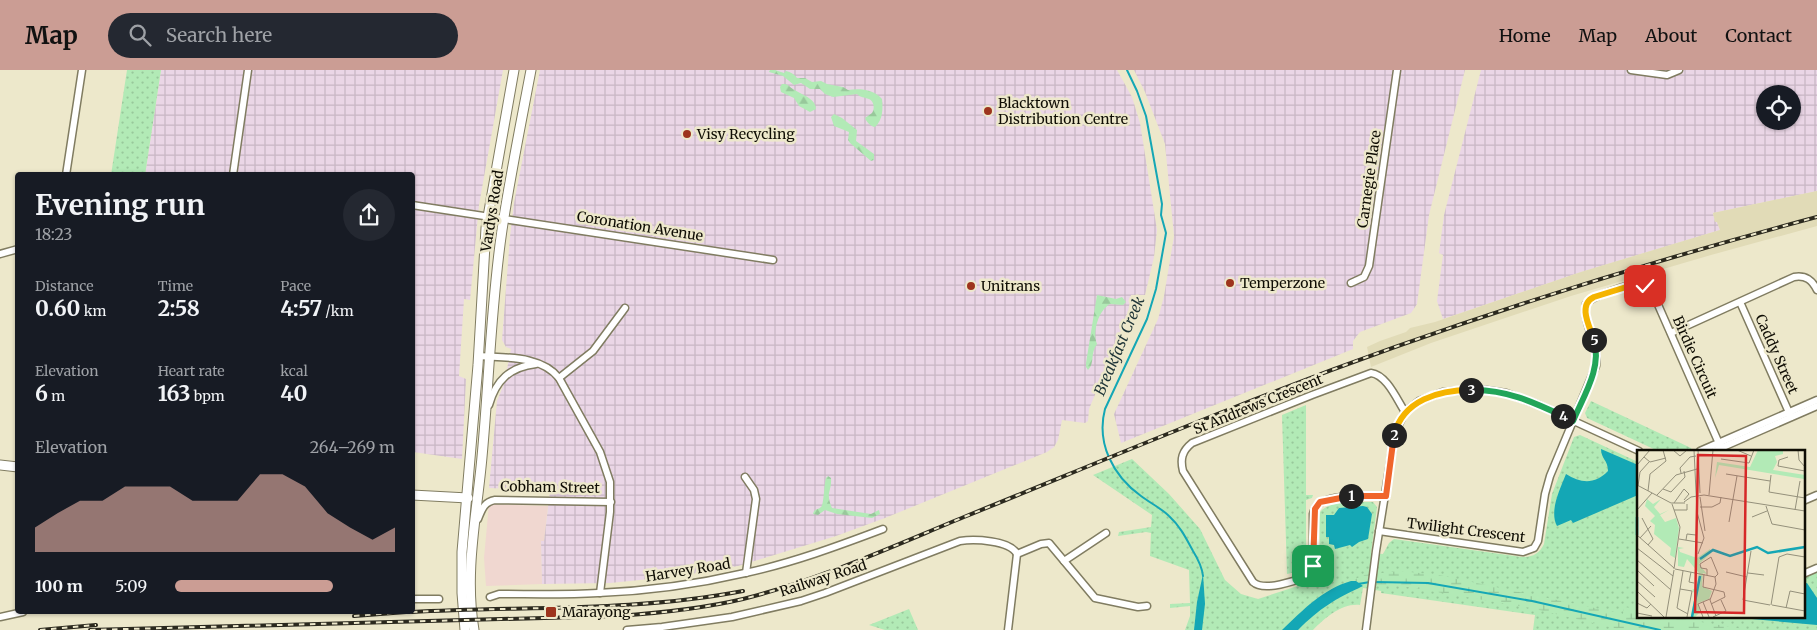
<!DOCTYPE html>
<meta charset="utf-8">
<style>
:root{--surface:#171b24;--page:#242831;--text:#f1f3f6;--muted:#9ea1a6;--accent:#cb9d94}
body{margin:0;font-family:Merriweather,serif;background:var(--page);color:var(--text);height:100vh;display:flex;flex-direction:column;font-size:19px;white-space:nowrap}
*{box-sizing:border-box;margin:0}
p{font-size:16px;color:var(--muted)}
.icon{flex:none;width:28px;height:28px;fill:none;stroke:currentColor;stroke-width:2;stroke-linecap:round;stroke-linejoin:round}
.map{position:relative;flex:1;overflow:hidden}
.drawer{position:absolute;left:15px;top:102px;width:400px;height:442px;display:flex;flex-direction:column;background:var(--surface);border-radius:5px;box-shadow:0 1px 4px #0004}
.drawer>*{flex:none}
.tools{position:absolute;left:1756px;top:15px;display:grid;gap:10px}
.tools a{display:grid;place-items:center;width:45px;height:45px;border-radius:50%;background:var(--surface);box-shadow:0 1px 4px #0004;font-size:25px}
.pin{position:absolute;display:grid;place-items:center;width:42px;height:42px;color:#fff;margin:-21px;border-radius:10px;box-shadow:0 2px 8px #0006}
.km{position:absolute;width:25px;height:25px;margin:-12px;border-radius:50%;background:#222;color:#fff;font-size:14px;line-height:25px;text-align:center}
.round{display:grid;place-items:center;flex:none;width:52px;height:52px;border-radius:26px;background:var(--page)}
.headline{display:flex;align-items:center;justify-content:space-between;height:85px;padding:0 20px}
h1{font-size:28px;font-weight:700;line-height:38px}
.figures{display:grid;grid-template-columns:repeat(3,1fr);gap:8px;height:85px;padding:5px 20px}
.figures div{display:grid;align-content:center}
.figures b{font-size:21px;font-weight:700}
.figures small{font-size:14px;font-weight:400}
.figures p{font-size:14px}
.chart{height:140px;padding:10px 20px}
.chart p{display:flex;justify-content:space-between}
.chart svg{width:100%;height:90px;margin-top:5px;fill:var(--accent);opacity:.7}
ul{padding:0 20px;list-style:none;font-size:16px}
li{display:grid;grid-template-columns:80px 60px 1fr;align-items:center;height:38px}
li i{height:12px;border-radius:6px;background:var(--accent)}
header{display:flex;align-items:center;gap:30px;box-sizing:border-box;height:70px;padding:0 25px;background:var(--accent);color:#111}
header strong{font-size:24px}
nav{display:flex;gap:28px;margin-inline-start:auto;font-size:18px}
.search{width:350px;height:45px;background:var(--page);display:flex;align-items:center;gap:12px;box-sizing:border-box;padding:0 18px;border-radius:28px;color:var(--muted);font-size:19px}
.map>svg:first-child{display:block}
</style>
<header>
<strong>Map</strong>
<div class="search"><svg class="icon" aria-label="search" viewBox="0 0 24 24"><circle cx="10" cy="10" r="6"/><path d="M15 15l6 6"/></svg>Search here</div>
<nav><a>Home</a><a>Map</a><a>About</a><a>Contact</a></nav>
</header>
<div class="map">
<svg width="1817" height="560" viewBox="0 0 1817 560">
<defs>
<pattern id="industrial-grid" width="8" height="8" patternUnits="userSpaceOnUse" patternTransform="scale(1.25)"><rect width="8" height="8" fill="#ead6e6"/><path d="M0 4h8M4 0v8" fill="none" stroke="#c8b6c4"/></pattern>
<pattern id="grass-dots" width="8" height="8" patternUnits="userSpaceOnUse" patternTransform="scale(1.25)"><rect width="8" height="8" fill="#b2eab6"/><path d="M2 2h.1M6 6h.1" fill="none" stroke="#98c89b" stroke-width="1.8" stroke-linecap="round"/></pattern>
<pattern id="forest-firs" width="22" height="20" patternUnits="userSpaceOnUse" patternTransform="scale(1.25)"><rect width="22" height="20" fill="#b2eab6"/><path d="M5 1l3.5 6h-7zM16 11l3.5 6h-7z" fill="#98c89b"/></pattern>
<pattern id="wetland-marsh" width="20" height="14" patternUnits="userSpaceOnUse" patternTransform="scale(1.25)"><rect width="20" height="14" fill="#b2eab6"/><path d="M1 5h8M5 5V1M11 12h8M15 12V8" fill="none" stroke="#98c89b"/></pattern>
</defs>
<rect width="100%" height="100%" fill="#ede8cb"/>
<!-- commercial -->
<path fill="#f0d7d0" d="M489,434L548,436L544,471H541L542,514L486,516L484,488Z"/>
<!-- industrial -->
<g fill="url(#industrial-grid)" fill-rule="evenodd">
<path d="M161,0H503L479,135L470,230L464,229L459,306L466,309L462,389L413,382L412,105H145Z"/>
<path d="M540,0H1117L1132,27L1140,53L1157,160L1154,187L1145,225H1131L1127,248L1089,339L1088,351L1085,353L1062,350L1058,370L1054,377L1047,382L885,448L836,466L761,489L738,496L679,506L610,513L542,514L541,471H544L550,421L489,418L497,331L504,314L511,279L506,277L502,270L510,167L514,133Z"/>
<path d="M1134,0H1465L1429,145L1417,234L1411,243L1360,262L1353,271V279L1121,373L1114,344L1158,249L1164,226L1174,166L1165,74L1145,22Z"/>
<path d="M1481,0H1817V121L1713,143L1715,152H1717L1720,160L1581,202L1443,249L1437,231L1443,185L1439,183L1444,145ZM1765,24H1792V51H1765Z"/>
</g>
<!-- built -->
<path fill="#e1dbb7" d="M1817,121V156L1711,185L1571,226L1431,273L1371,297L1367,277L1380,271L1406,262L1410,258L1435,252L1581,202L1720,160L1717,152H1715L1713,143Z"/>
<!-- grass -->
<g fill="url(#grass-dots)">
<path d="M127,0H161L145,105H111Z"/>
<path d="M1591,331L1691,378L1692,381H1658L1587,348L1585,343Z"/>
<path d="M1306,335V425H1313L1312,428L1306,430V495L1301,501L1287,504L1282,345Z"/>
<path d="M1580,365L1638,392V546H1803V508L1817,502V560H1533L1535,545L1381,523V521L1363,518L1360,535C1342,533 1325,548 1313,560H1185L1190,546V536L1170,538V534L1190,533L1189,500L1150,486L1151,463L1146,462L1118,466L1119,462L1151,457L1152,445L1093,405L1132,389L1169,424L1200,459L1225,510L1241,524L1258,529L1310,512C1324,496 1319,464 1319,444C1325,430 1359,432 1373,432L1377,437L1371,483L1383,484L1389,473L1394,469L1522,487C1533,487 1539,484 1544,474L1552,424L1574,367Z"/>
<path d="M909,539L918,560H885L869,555Z"/>
</g>
<!-- forest -->
<g fill="url(#forest-firs)">
<path d="M775,0L784,3L786,1C791,2 794,4 797,8H805L812,12L821,11L827,14L843,17L848,20C859,18 874,19 882,29C883,39 883,50 875,57C871,57 866,51 865,48C867,46 870,45 872,43C875,39 874,31 869,29C864,27 861,28 857,24L833,27L825,24L820,19H810L801,13L794,15L783,6L769,2L770,0Z"/>
<path d="M782,14C789,14 788,16 793,19C800,24 816,28 816,39L810,42L799,36L794,28L781,22L780,17Z"/>
<path d="M834,44L842,48L857,60L856,71L874,84V90L871,91L850,73L848,70L849,62L834,56L831,47Z"/>
<path d="M1097,225L1116,229L1122,227L1126,232L1123,235L1110,234C1099,240 1092,261 1097,274C1090,283 1095,293 1088,300L1086,297V293Z"/>
<path d="M828,406L831,408C832,422 825,422 832,438L871,444L879,440L880,444L872,448L837,444L825,440L818,445L813,444L814,441C816,439 819,439 821,437C824,435 824,414 826,408Z"/>
</g>
<!-- wetland -->
<path fill="url(#wetland-marsh)" d="M1400,501L1439,505L1623,544L1624,537L1638,539V546H1665L1749,560H1622L1531,538L1408,517L1384,515L1363,516L1356,511H1351L1364,505Z"/>
<!-- water -->
<g fill="#14a7b5">
<path d="M1601,379L1638,395V425L1573,453L1571,450L1557,456C1549,441 1560,419 1566,404C1580,413 1595,415 1608,401C1608,390 1601,389 1601,379Z"/>
<path d="M1363,436L1367,437L1372,444L1368,469L1359,472L1352,477L1350,475L1335,479L1334,475L1329,474V467H1326V445H1334L1339,438Z"/>
<path d="M1203,504L1205,534L1202,560H1194L1197,532Z"/>
<path d="M1351,511H1356L1363,516C1335,529 1320,538 1298,560H1282C1303,540 1323,519 1351,511Z"/>
<path d="M1807,513L1817,528V555L1752,549L1750,547L1803,546V514Z"/>
</g>
<g fill="none" stroke-linecap="round" stroke-linejoin="round">
<!-- stream -->
<g stroke="#14a7b5" stroke-width="2">
<path d="M1127,0L1137,21L1146,46L1162,134L1161,145L1166,163L1156,219L1147,249L1105,339C1096,373 1113,406 1141,426C1150,433 1161,438 1169,446C1180,456 1186,468 1193,481C1198,489 1202,497 1203,506"/>
<path d="M1375,512L1428,513L1532,531L1660,560"/>
<path d="M1358,514L1370,512"/>
</g>
<defs>
<g id="street">
<path d="M1631,0L1667,5L1679,0"/>
<path d="M66,105L82,0"/>
<path d="M233,105L248,0"/>
<path d="M412,135L773,190"/>
<path d="M0,184L18,179"/>
<path d="M1351,213L1364,207L1369,196L1397,0"/>
<path d="M1740,232L1791,347"/>
<path d="M1671,263L1794,207C1806,205 1812,210 1817,220"/>
<path d="M479,286C505,288 541,285 559,308L600,382L610,412V442L600,523"/>
<path d="M559,308L593,281L625,238"/>
<path d="M489,335C496,310 510,297 536,294"/>
<path d="M1700,381L1817,330"/>
<path d="M1714,381L1817,336"/>
<path d="M745,407L754,420L756,429L746,503"/>
<path d="M1386,426C1370,425 1332,424 1319,434C1316,436 1314,440 1313,444V496L1309,505C1296,511 1264,522 1253,512L1183,401C1180,389 1182,381 1192,373L1312,325L1371,303C1387,305 1397,330 1405,342"/>
<path d="M1803,431L1817,425"/>
<path d="M478,449C482,439 484,432 495,430L611,432"/>
<path d="M1379,461L1523,482L1534,478L1538,471L1545,424L1550,406L1596,296C1599,274 1582,252 1586,234C1592,226 1627,215 1638,214C1644,214 1648,217 1652,221L1721,378"/>
<path d="M1017,484L1041,474L1049,473L1095,528L1138,537L1147,536"/>
<path d="M1064,491L1106,463"/>
<path d="M1803,504L1817,498"/>
<path d="M490,527L499,524C532,524 565,525 598,523C647,521 698,514 745,503C792,493 838,476 883,459"/>
<path d="M412,529H439"/>
<path d="M0,547L23,542"/>
<path d="M627,560L662,557L732,547L801,531L825,523L960,471C974,469 1010,470 1017,484"/>
<path d="M1008,560L1017,484"/>
<path d="M1366,560L1376,481L1395,362L1405,342L1419,331L1443,322L1465,320H1486L1506,323L1539,335L1639,381"/>
</g>
<g id="secondary">
<path d="M0,395L18,397"/>
<path d="M412,425L468,428"/>
<path d="M465,560L462,523V482L478,295L486,158L514,0"/>
<path d="M474,560C464,502 477,444 482,387C489,312 491,234 502,160C510,107 521,53 531,0"/>
</g>
</defs>
<!-- street casing -->
<use href="#street" stroke="#807c61" stroke-width="9"/>
<!-- secondary casing -->
<use href="#secondary" stroke="#807c61" stroke-width="11"/>
<!-- street -->
<use href="#street" stroke="#fff" stroke-width="6"/>
<!-- secondary -->
<use href="#secondary" stroke="#fff" stroke-width="9"/>
<defs>
<g id="rail">
<path d="M412,542C522,536 634,542 743,521"/>
<path d="M354,546L406,542"/>
<path d="M40,560L96,555"/>
<path d="M90,560L617,546C659,543 701,539 743,529C819,510 891,477 964,447C1053,411 1141,374 1230,339C1421,263 1618,200 1817,147"/>
</g>
</defs>
<!-- rail casing -->
<use href="#rail" stroke="#2b291e" stroke-width="4"/>
<!-- rail -->
<use href="#rail" stroke="#ede8cb" stroke-width="2" stroke-dasharray="5.5" stroke-linecap="butt"/>
</g>
<g fill="none" stroke-linecap="round" stroke-linejoin="round">
<defs>
<path id="split-1" d="M1313,496L1315,439L1320,432L1351,426"/>
<path id="split-2" d="M1351,426H1386L1394,365"/>
<path id="split-3" d="M1394,365C1403,330 1439,320 1471,320"/>
<path id="split-4" d="M1471,320C1505,319 1533,332 1563,346"/>
<path id="split-5" d="M1563,346L1573,351C1584,325 1602,298 1594,270"/>
<path id="split-6" d="M1594,270C1590,257 1577,235 1594,227L1636,214L1645,216"/>
</defs>
<!-- split-1 casing -->
<use href="#split-1" stroke="#fff" stroke-width="10"/>
<!-- split-2 casing -->
<use href="#split-2" stroke="#fff" stroke-width="10"/>
<!-- split-3 casing -->
<use href="#split-3" stroke="#fff" stroke-width="10"/>
<!-- split-4 casing -->
<use href="#split-4" stroke="#fff" stroke-width="10"/>
<!-- split-5 casing -->
<use href="#split-5" stroke="#fff" stroke-width="10"/>
<!-- split-6 casing -->
<use href="#split-6" stroke="#fff" stroke-width="10"/>
<!-- split-1 -->
<use href="#split-1" stroke="#f0652b" stroke-width="6"/>
<!-- split-2 -->
<use href="#split-2" stroke="#f0652b" stroke-width="6"/>
<!-- split-3 -->
<use href="#split-3" stroke="#f5b400" stroke-width="6"/>
<!-- split-4 -->
<use href="#split-4" stroke="#22a559" stroke-width="6"/>
<!-- split-5 -->
<use href="#split-5" stroke="#22a559" stroke-width="6"/>
<!-- split-6 -->
<use href="#split-6" stroke="#f5b400" stroke-width="6"/>
</g>
<!-- markers -->
<g fill="#9d341d" stroke="#ede8cb" stroke-width="2">
<circle cx="988" cy="41" r="5"/>
<circle cx="687" cy="64" r="5"/>
<circle cx="1230" cy="213" r="5"/>
<circle cx="971" cy="216" r="5"/>
<rect x="545" y="536" width="12" height="12" rx="2.5"/>
</g>
<g text-anchor="middle" dominant-baseline="central" stroke-width="5" stroke-linejoin="round" paint-order="stroke">
<!-- poi labels -->
<g font-size="14" fill="#0f0d04" stroke="#ede8cb" text-anchor="start">
<text x="998" y="33">Blacktown<tspan x="998" dy="16">Distribution Centre</tspan></text>
<text x="697" y="64">Visy Recycling</text>
<text x="1240" y="213">Temperzone</text>
<text x="981" y="216">Unitrans</text>
<text x="562" y="542">Marayong</text>
</g>
<!-- street labels -->
<g font-size="14" fill="#0f0d04" stroke="#ede8cb">
<text transform="translate(1369 109) rotate(-82)">Carnegie Place</text>
<text transform="translate(492 141) rotate(-81)">Vardys Road</text>
<text transform="translate(640 156) rotate(9)">Coronation Avenue</text>
<text transform="translate(1777 284) rotate(66)">Caddy Street</text>
<text transform="translate(1695 287) rotate(66)">Birdie Circuit</text>
<text transform="translate(1258 334) rotate(-22)">St Andrews Crescent</text>
<text transform="translate(550 417) rotate(1)">Cobham Street</text>
<text transform="translate(1466 460) rotate(7)">Twilight Crescent</text>
<text transform="translate(688 500) rotate(-9)">Harvey Road</text>
<text transform="translate(823 508) rotate(-18)">Railway Road</text>
</g>
<!-- water labels -->
<g font-size="15" font-style="italic" fill="#203639" stroke="#ede8cb">
<text transform="translate(1119 276) rotate(-67)">Breakfast Creek</text>
</g>
</g>
<!-- overview -->
<g transform="translate(1637 380)">
<rect width="168" height="168" fill="#ede8cb"/>
<path d="M121,0H146V4L138,6L140,12L136,20L168,25L167,29L82,15L78,28L80,12L113,17ZM10,49L16,54L24,49L17,57L23,64L32,60L23,65L28,72L39,68L42,78L38,108L33,105L34,98L17,84L18,75L13,71L18,66L8,56ZM41,97L47,98L42,99L43,102L60,108L73,99L74,103L62,114L70,124L66,123L65,136L75,141L72,149L61,153L63,162L58,167H54L58,144L55,140L60,137L62,123L50,109L47,117L41,116Z" fill="#b2eab6"/>
<path fill="none" stroke="#14a7b5" stroke-width="2.5" d="M0,67V85M63,109L76,100L93,106L120,97L131,103L168,97M55,167L63,126"/>
<path fill="none" stroke="#94907b" stroke-width="1" d="M36,0L43,6L50,0M57,0L60,62L67,88L61,104M61,0L63,43M100,0L114,6M161,0L162,10L168,17M7,7L13,12L29,8M151,7L142,10L141,16L168,21M84,9L112,13L117,0M0,15L13,0M44,23L43,18L53,7L59,6M89,24L133,31M134,25L132,42L168,48M0,35L34,53H48M1,36L3,22L12,12M26,39L34,42L48,27L47,21M11,41L13,24L29,11L26,0M20,45L39,25L60,19M72,45L76,0M63,47L68,81M47,52L54,47L67,45L168,61M37,53L47,39L52,44L47,50M35,54L43,77L37,119M129,56L135,74L168,80M63,57H75L83,53L84,47M0,60L15,43M37,60H50V54M158,60L163,31M115,67L130,61M5,68L16,89L11,95M92,72L100,26M0,85L37,118M3,88L14,76M42,89L66,93M49,90L50,84L59,85M0,98L36,126M114,101L106,150L133,155M0,110L34,140M38,119L78,127L79,134L73,150L79,166M0,120L17,136M46,121L40,158L51,164M54,122L52,132L57,133M89,122L110,127M111,123L127,125M67,124L66,137L87,142L88,147L74,154M70,125V119L64,118L63,114L74,107L81,124L78,127M0,131L18,147M43,139L55,141L50,167M0,141L27,167M66,152L72,167M0,153L10,158L14,154M134,155L142,107L150,104L168,107M135,155L168,161M149,158L153,141L168,144M0,163L15,166M29,167L37,120M66,167L61,154L73,149M76,167L89,161L84,150"/>
<path fill="#d62828" fill-opacity="0.15" stroke="#d62828" stroke-width="2.5" d="M61,5L109,6L107,163L58,162Z"/>
<rect width="168" height="168" fill="none" stroke="#0f0d04" stroke-width="2.5"/>
</g>
</svg>
<div class="tools">
<a><svg class="icon" aria-label="locate" viewBox="0 0 24 24"><circle cx="12" cy="12" r="6"/><path d="M12 2v4M12 18v4M2 12h4M18 12h4"/></svg></a>
</div>
<div class="pin" style="left:1313px;top:496px;background:#1e9e55"><svg class="icon" aria-label="arrive" viewBox="0 0 24 24"><path d="M6 21V4h12l-3 4 3 4H6"/></svg></div>
<div class="pin" style="left:1645px;top:216px;background:#d93025"><svg class="icon" aria-label="check" viewBox="0 0 24 24"><path d="M5 12l5 5 9-10"/></svg></div>
<b class="km" style="left:1351px;top:426px">1</b>
<b class="km" style="left:1394px;top:365px">2</b>
<b class="km" style="left:1471px;top:320px">3</b>
<b class="km" style="left:1563px;top:346px">4</b>
<b class="km" style="left:1594px;top:270px">5</b>
<section class="drawer">
<div class="headline"><div><h1>Evening run</h1><p>18:23</p></div><a class="round"><svg class="icon" aria-label="share" viewBox="0 0 24 24"><path d="M12 15V3M7 8l5-5 5 5M5 13v7h14v-7"/></svg></a></div>
<div class="figures">
<div><p>Distance</p><b>0.60<small> km</small></b></div>
<div><p>Time</p><b>2:58</b></div>
<div><p>Pace</p><b>4:57<small> /km</small></b></div>
</div>
<div class="figures">
<div><p>Elevation</p><b>6<small> m</small></b></div>
<div><p>Heart rate</p><b>163<small> bpm</small></b></div>
<div><p>kcal</p><b>40</b></div>
</div>
<div class="chart"><p><span>Elevation</span>264–269 m</p>
<svg viewBox="0 0 160 44" preserveAspectRatio="none"><path d="M0 44V32L10 25L20 19L30 19L40 12L50 12L60 12L70 19L80 19L90 19L100 6L110 6L120 12L130 25L140 32L150 38L160 32V44z"/></svg>
</div>
<ul>
<li><b>100 m</b>5:09<i style="width:72%"></i></li>
</ul>
</section>
</div>
